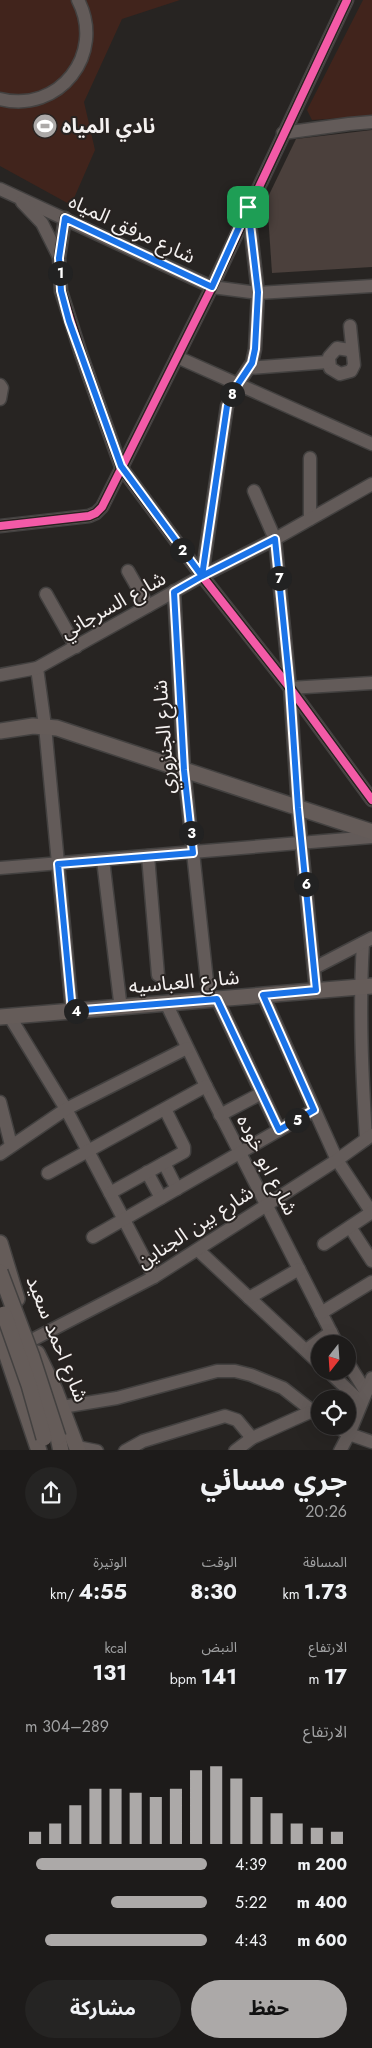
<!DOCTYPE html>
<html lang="ar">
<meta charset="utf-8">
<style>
:root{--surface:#1d1b1a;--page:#252423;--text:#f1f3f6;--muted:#a0a1a2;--line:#3b3939;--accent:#aca9a8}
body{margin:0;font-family:Jost,"Noto Sans Arabic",sans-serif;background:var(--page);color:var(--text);direction:rtl;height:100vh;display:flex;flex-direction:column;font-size:19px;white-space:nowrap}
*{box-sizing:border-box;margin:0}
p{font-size:16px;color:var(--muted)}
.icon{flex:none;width:28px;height:28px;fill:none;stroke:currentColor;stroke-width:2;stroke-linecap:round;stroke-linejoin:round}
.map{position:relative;height:1450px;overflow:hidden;direction:ltr}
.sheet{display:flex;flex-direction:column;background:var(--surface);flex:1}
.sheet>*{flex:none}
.needle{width:32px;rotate:197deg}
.fabs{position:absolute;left:311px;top:1335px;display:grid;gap:10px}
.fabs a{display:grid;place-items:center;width:45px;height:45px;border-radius:50%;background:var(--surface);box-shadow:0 5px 20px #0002,0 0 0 1px var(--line);font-size:25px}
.pin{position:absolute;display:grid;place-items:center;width:42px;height:42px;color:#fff;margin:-21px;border-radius:10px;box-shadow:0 2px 8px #0006}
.km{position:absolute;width:25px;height:25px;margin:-12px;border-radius:50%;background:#222;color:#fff;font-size:14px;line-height:25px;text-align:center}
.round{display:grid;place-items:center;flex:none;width:52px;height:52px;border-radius:26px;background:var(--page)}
.summary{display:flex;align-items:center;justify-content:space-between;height:85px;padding:0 25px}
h1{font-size:28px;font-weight:700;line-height:38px}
.figures{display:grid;grid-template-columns:repeat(3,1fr);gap:8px;height:85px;padding:5px 25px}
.figures div{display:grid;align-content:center}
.figures b{font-size:21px;font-weight:700}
.figures small{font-size:14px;font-weight:400}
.figures p{font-size:14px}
.chart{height:140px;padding:10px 25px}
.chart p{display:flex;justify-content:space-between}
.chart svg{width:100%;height:90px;margin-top:5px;stroke:var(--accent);stroke-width:6}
.button{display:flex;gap:10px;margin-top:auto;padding:10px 25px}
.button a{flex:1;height:58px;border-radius:30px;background:var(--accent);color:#111;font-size:20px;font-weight:700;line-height:58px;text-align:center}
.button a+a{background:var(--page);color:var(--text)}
ul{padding:0 25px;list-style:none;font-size:16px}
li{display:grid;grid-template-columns:80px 60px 1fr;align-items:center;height:38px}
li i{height:12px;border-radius:6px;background:var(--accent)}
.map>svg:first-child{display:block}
</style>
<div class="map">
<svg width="372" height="1451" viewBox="0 0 372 1451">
<rect width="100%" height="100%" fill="#272422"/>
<!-- green -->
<g fill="#41241c">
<path d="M0,0H180L122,19L84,102L95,150L71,205L0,166Z"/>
<path d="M363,0H372V116L312,120L307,110Z"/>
</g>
<!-- building -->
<path fill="#4b403c" d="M372,130V267L272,273L267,199L296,139Z"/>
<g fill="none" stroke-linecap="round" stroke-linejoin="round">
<defs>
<g id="minor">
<path d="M0,99C59,114 106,54 78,0"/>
<path d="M283,133L349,124L372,122"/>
<path d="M0,189L212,287L258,293L372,286"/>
<path d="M22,202L42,223L58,255"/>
<path d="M65,218L59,258L61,291L81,354L121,467L202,576L290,688L372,800"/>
<path d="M350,326L354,365L351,371L340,374L330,368L329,357L337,348L349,350L353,354"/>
<path d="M177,357L372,444"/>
<path d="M249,368L328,362"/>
<path d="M0,385L2,388L0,399"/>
<path d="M254,491L275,539L290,688L298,808L316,991"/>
<path d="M310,519V458"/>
<path d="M0,526L89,516L96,513L102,507L212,287L347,0"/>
<path d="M128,571L148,606"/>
<path d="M202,576L227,406L238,384L252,363L255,349L258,293L248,207"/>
<path d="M174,591L184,769L209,1000"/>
<path d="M46,594L76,647"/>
<path d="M37,668L45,726L72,1011"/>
<path d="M0,675L37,668L202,576L275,539L372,484"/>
<path d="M290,688L372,683"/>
<path d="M148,856L158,975"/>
<path d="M103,860L120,1001"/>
<path d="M0,868L372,837"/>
<path d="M363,943C359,1008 362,1073 366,1139"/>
<path d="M314,968L372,938"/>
<path d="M263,995L337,1160L372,1213"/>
<path d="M217,999L279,1130"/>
<path d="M166,1003L206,1086L337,1344"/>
<path d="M10,1017L66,1109L154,1277"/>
<path d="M0,1102L11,1145"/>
<path d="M220,1115L262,1093"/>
<path d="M0,1154L66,1109L187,1048"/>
<path d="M164,1163L177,1189"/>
<path d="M147,1172L161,1198"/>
<path d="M48,1173L206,1086"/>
<path d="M110,1193L184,1152V1147L165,1109"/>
<path d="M350,1227L372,1261"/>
<path d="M93,1237L314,1110"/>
<path d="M324,1244L372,1212"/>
<path d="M198,1250L320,1364"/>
<path d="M249,1298L299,1269"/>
<path d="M321,1313L372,1282"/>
<path d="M32,1340L154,1277L337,1160L372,1135"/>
<path d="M306,1350L331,1332"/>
<path d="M348,1363L366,1392"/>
<path d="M328,1371L361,1402"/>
<path d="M62,1407L117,1398L217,1371H235L251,1375L283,1388L320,1417"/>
<path d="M335,1426L349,1434L372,1442"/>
<path d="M77,1447L97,1451"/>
<path d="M125,1451L143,1441L225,1416L237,1420L252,1438"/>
<path d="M235,1451L252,1438L310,1412"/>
<path d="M340,1451L349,1434L372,1378"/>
</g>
<g id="major">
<path d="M0,731L33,726L57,728L372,832"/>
<path d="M0,1017L372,986"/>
<path d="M0,1243L17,1299"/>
<path d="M0,1335L39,1451"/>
<path d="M37,1353L55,1390L78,1451"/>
<path d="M58,1437L61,1451"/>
</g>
</defs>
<!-- minor casing -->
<use href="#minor" stroke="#434140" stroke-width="15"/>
<!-- major casing -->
<use href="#major" stroke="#434140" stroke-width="18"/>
<!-- minor -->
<use href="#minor" stroke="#635b59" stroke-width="12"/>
<!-- major -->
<use href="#major" stroke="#655c59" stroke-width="15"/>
<defs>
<g id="major-bridge">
<path d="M0,1272L32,1357L58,1437"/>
<path d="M4,1314L29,1385L44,1438"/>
</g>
</defs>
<!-- major-bridge casing -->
<use href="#major-bridge" stroke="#434140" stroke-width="18" stroke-linecap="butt"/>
<!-- major-bridge -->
<use href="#major-bridge" stroke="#655c59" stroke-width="15"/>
<defs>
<g id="cycleway">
<path d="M65,218L59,258L61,291L81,354L121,467L202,576L290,688L372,800"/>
<path d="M0,526L89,516L96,513L102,507L212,287L347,0"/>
</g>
</defs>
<!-- cycleway casing -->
<use href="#cycleway" stroke="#282321" stroke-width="11"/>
<!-- cycleway -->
<use href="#cycleway" stroke="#f35aa7" stroke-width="8"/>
</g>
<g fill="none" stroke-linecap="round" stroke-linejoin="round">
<defs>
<path id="route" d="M248,207L212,287L65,218L59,258L61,291L69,321L121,466L202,576L174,592L184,770L193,853L58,864L72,1011L217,999L279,1130L314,1110L263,995L316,990L298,808L290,688L275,539L202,576L227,406L238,384L252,363L255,349L258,292L248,207"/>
</defs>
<!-- route casing -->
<use href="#route" stroke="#fff" stroke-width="10"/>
<!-- route -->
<use href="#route" stroke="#1a73e8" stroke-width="6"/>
</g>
<!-- icons -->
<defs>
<symbol id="stadium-disc" viewBox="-11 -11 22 22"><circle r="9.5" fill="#aca9a8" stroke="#282321"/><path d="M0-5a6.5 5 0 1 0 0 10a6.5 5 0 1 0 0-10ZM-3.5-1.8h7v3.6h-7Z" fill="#fff"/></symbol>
</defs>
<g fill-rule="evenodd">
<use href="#stadium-disc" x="31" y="112" width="28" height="28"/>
</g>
<g text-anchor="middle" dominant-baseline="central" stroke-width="4" stroke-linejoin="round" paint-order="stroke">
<!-- poi labels -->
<g font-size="20" font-weight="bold" fill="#f4f1f0" stroke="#282321" text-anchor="start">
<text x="62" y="126">نادي المياه</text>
</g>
<!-- street labels -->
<g font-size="20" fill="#f4f1f0" stroke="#282321">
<text transform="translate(132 229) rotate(25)">شارع مرفق المياه</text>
<text transform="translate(113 605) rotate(-29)">شارع السرجاني</text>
<text transform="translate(164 737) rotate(-94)">شارع الجنزوري</text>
<text transform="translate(184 982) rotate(-5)">شارع العباسيه</text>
<text transform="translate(267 1165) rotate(63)">شارع ابو خوده</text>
<text transform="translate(195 1227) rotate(-33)">شارع بين الجناين</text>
<text transform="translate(57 1339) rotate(68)">شارع احمد سعيد</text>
</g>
</g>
</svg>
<div class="fabs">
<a><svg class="needle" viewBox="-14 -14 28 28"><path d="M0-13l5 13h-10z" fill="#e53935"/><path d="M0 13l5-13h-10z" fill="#a0a1a2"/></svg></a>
<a><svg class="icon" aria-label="locate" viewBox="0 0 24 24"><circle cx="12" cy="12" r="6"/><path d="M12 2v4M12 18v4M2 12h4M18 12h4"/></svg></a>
</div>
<div class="pin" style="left:248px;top:207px;background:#1e9e55"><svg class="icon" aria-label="arrive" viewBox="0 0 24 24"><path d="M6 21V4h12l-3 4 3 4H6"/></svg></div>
<b class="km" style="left:60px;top:273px">1</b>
<b class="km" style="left:182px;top:550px">2</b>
<b class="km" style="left:191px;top:833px">3</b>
<b class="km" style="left:76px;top:1011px">4</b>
<b class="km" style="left:297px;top:1120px">5</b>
<b class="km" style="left:306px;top:884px">6</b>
<b class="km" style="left:279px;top:578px">7</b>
<b class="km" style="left:232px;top:394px">8</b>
</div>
<section class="sheet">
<div class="summary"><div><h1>جري مسائي</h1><p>20:26</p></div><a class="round"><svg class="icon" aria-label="share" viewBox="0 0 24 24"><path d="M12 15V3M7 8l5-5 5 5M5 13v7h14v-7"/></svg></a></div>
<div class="figures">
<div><p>المسافة</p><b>1.73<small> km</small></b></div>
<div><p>الوقت</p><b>8:30</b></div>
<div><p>الوتيرة</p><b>4:55<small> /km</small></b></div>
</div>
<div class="figures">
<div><p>الارتفاع</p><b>17<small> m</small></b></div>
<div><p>النبض</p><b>141<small> bpm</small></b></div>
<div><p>kcal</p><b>131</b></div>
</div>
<div class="chart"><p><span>الارتفاع</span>289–304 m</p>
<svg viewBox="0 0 160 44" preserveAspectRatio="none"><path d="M5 44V38M15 44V34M25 44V25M35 44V17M45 44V17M55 44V19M65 44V21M75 44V17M85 44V8M95 44V6M105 44V12M115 44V21M125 44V29M135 44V34M145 44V36M155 44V38"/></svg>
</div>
<ul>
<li><b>200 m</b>4:39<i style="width:94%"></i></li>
<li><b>400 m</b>5:22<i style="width:53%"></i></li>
<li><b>600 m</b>4:43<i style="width:89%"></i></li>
</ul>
<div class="button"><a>حفظ</a><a>مشاركة</a></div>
</section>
